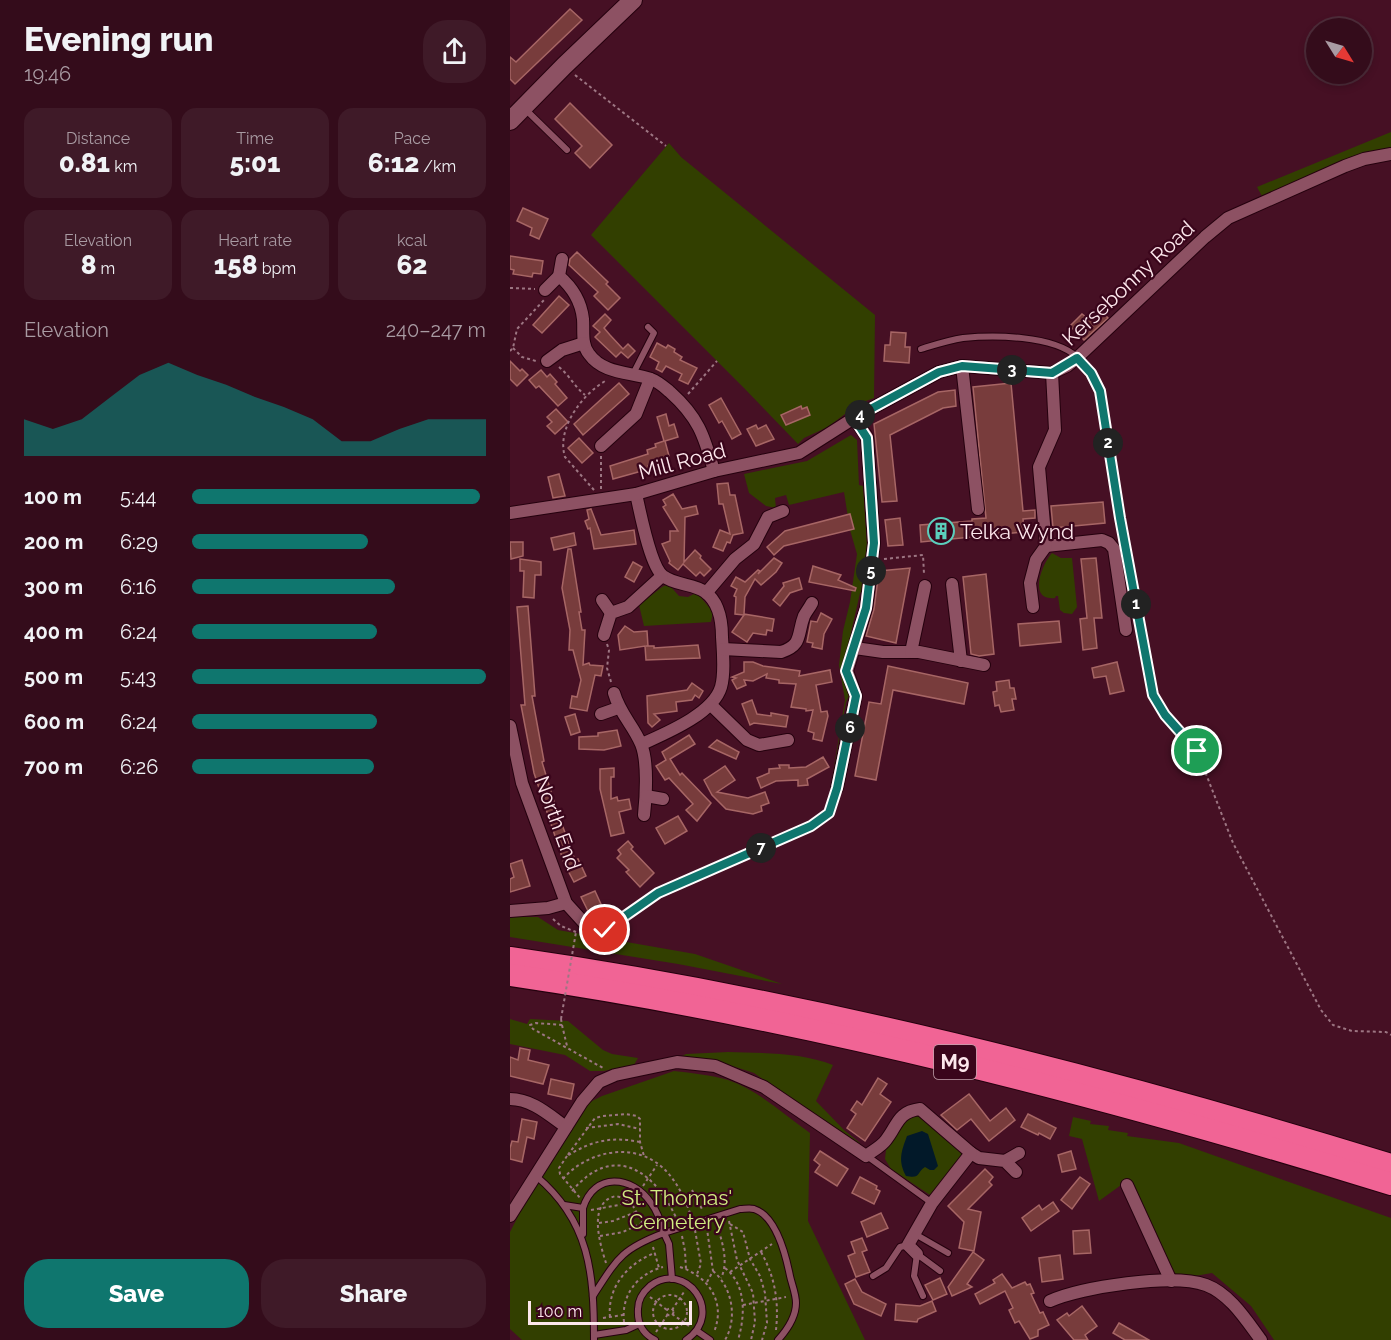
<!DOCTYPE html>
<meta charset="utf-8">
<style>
:root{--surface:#340c1b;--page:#3f1a28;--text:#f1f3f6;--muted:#a99ba3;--line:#4e2c3a;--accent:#0f766e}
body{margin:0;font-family:Raleway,sans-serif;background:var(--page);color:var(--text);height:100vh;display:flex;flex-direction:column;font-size:22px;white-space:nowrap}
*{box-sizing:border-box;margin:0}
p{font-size:20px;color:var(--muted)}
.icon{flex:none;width:33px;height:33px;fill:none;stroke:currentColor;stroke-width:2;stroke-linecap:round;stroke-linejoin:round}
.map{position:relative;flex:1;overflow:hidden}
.panel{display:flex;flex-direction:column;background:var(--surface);width:510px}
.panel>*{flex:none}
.needle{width:39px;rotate:127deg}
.fabs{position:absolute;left:796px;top:18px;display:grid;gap:12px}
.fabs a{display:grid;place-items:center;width:66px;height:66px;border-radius:50%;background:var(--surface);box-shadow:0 3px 9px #0003,0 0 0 2px var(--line);font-size:30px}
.scale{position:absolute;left:18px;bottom:15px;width:164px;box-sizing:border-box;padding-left:6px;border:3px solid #fde7ec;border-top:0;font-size:16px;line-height:21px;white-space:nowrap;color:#fde7ec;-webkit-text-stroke:4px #3a051b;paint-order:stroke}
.pin{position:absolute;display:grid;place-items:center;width:51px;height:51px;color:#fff;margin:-26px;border:3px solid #fff;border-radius:50%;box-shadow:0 2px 6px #0007}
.km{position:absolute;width:30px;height:30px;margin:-15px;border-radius:50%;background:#222;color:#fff;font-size:16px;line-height:30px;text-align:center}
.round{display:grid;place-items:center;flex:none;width:63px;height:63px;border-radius:24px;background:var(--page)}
.head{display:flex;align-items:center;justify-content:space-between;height:102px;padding:0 24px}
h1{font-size:33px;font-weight:800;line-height:45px}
.figures{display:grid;grid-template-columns:repeat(3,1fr);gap:9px;height:102px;padding:6px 24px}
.figures div{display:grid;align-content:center;border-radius:15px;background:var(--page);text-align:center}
.figures b{font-size:26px;font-weight:800}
.figures small{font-size:16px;font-weight:400}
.figures p{font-size:16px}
.chart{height:168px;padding:12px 24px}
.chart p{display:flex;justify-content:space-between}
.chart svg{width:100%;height:108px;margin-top:6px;fill:var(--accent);opacity:.7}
.primary-button{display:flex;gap:12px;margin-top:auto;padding:12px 24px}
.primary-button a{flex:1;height:69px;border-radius:24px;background:var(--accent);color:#fff;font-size:24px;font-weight:800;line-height:69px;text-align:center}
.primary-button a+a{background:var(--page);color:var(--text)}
ul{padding:0 24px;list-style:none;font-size:20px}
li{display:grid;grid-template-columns:96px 72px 1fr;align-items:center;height:45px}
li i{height:15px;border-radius:8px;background:var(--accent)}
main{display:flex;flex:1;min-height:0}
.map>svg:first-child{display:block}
</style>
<main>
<section class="panel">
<div class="head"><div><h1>Evening run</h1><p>19:46</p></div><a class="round"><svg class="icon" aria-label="share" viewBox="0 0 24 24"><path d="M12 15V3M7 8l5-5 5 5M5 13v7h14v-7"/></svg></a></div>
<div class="figures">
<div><p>Distance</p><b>0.81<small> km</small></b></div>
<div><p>Time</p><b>5:01</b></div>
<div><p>Pace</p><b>6:12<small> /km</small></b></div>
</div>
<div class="figures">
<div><p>Elevation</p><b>8<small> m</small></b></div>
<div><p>Heart rate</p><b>158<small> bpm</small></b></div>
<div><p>kcal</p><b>62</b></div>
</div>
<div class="chart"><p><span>Elevation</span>240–247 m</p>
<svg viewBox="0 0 160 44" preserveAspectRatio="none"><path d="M0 44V29L10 33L20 29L30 20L40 11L50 6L60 11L70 15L80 20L90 24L100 29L110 38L120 38L130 33L140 29L150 29L160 29V44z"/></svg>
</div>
<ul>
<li><b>100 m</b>5:44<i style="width:98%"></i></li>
<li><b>200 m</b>6:29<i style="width:60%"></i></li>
<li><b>300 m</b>6:16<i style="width:69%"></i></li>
<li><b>400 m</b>6:24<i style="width:63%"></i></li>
<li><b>500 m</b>5:43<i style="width:100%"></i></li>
<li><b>600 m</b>6:24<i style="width:63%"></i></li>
<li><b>700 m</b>6:26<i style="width:62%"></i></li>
</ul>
<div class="primary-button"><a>Save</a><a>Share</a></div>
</section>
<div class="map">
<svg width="881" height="1340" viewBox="0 0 881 1340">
<rect width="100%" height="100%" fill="#461024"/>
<!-- green -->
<g fill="#323f00">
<path d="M881,132V149L753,198L747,187Z"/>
<path d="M159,143L171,157L365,315L364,398L348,404L318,427L294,438L288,444L234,388L81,235Z"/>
<path d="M341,435L347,440L349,485L353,486L357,545L352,584L354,586V591L350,593L333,668L336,687L340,694L336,702L321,785L335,700L329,665L333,631L340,602L347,554L340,530L334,492L279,505L276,495L265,498L266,508L256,506L239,493L234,474L297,461Z"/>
<path d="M542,553L551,558H562L567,607L562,614L554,613L550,610L548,596H546L545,598C517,601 532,564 542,553Z"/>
<path d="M156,585L161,587L169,596L178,597L186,593L188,594L203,612L201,622L134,626L129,605L152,587Z"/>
<path d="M0,917H28L48,930L185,954L272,984L168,964L0,937Z"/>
<path d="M0,1019L17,1024L20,1019L58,1021L93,1050L102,1054L128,1058L124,1065L94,1071H80L55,1055L0,1044Z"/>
<path d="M218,1052C252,1053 291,1052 323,1065L306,1101L334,1130L350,1143L348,1145L244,1073L216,1064L170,1057L176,1054Z"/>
<path d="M164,1071C182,1073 201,1075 218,1080C248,1090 275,1115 300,1133L298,1221L355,1340H12L0,1329V1232L20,1193L76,1104L92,1096Z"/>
<path d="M403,1116H409L455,1156L423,1197L381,1169L375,1159L376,1150L395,1123Z"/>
<path d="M563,1117L581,1121L580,1124L599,1126L598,1130L618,1133L617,1136L669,1143L881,1218V1340H764L741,1306L702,1273L668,1279L618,1180L589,1201L572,1139L559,1136Z"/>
</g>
<!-- water -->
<path fill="#021929" d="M412,1131L418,1134L428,1166L424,1170H420L415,1167C406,1173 411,1179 396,1176C388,1161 391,1152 397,1136Z"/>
<!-- building -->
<g fill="#783c3c" stroke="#a76665" stroke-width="1.5">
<path d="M60,9L72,20L5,84L0,79V57L6,62Z"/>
<path d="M60,103L102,145L80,168L65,153L72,146L45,119Z"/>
<path d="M13,208L38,219L29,239L20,235L22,228L7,221Z"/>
<path d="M67,252L98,282L96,284L110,298L98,310L84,296L88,292L59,265L60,259Z"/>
<path d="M0,256L33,261L31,274L23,273L22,277L3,274L4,270L0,269Z"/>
<path d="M49,296L59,305L32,333L23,325Z"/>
<path d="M591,311L598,318L574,340L560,326L572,314L576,317L579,314L583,318Z"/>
<path d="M95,314L101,320L94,328L100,335L113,349L118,344L125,351L118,358L111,352L106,357L85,337L90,332L83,326Z"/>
<path d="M381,332L396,333L395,347H400L399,363L374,361L375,345H380Z"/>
<path d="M147,343L156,348L158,345L165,349L164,352L172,357L170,360L187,368L178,384L169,380L172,374L156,366L152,372L146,369L149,362L140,357Z"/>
<path d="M0,361L10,371L12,369L18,375L7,386L0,379Z"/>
<path d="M31,370L37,377L40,374L47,382L45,384L57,398L48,406L29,386L26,388L19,380Z"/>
<path d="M109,383L119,394L73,435L64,424Z"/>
<path d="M501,383L513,511L525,510V518L513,519L514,532L411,542L410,525L462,521V519L476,518L463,387Z"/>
<path d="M445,390L446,406L433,408L380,435L387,501L372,502L364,424L428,392Z"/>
<path d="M211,398L231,434L222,439L212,421L209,423L199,405Z"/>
<path d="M291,406L292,409L297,407L300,415L276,425L271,415Z"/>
<path d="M46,409L58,422L45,434L37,426L42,422L37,417Z"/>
<path d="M156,414L159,426L164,424L168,437L155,441L159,456L151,459L152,462L138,466L139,469L103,479L100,466L138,454L137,450L146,447L145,444L154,441L147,417Z"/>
<path d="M246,425L248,429L256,425L264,439L246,446L237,429Z"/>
<path d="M69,438L83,453L72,463L58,448Z"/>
<path d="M49,474L55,496L43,498L38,477Z"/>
<path d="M218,483L220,495H225L233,533L223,535L220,543L217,542L213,551L203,547L210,530L220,534L213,504H209L207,484Z"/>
<path d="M163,494L172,509L186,506L188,514L175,517L174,562L185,550L191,556L190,558L201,569L194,576L190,572L186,576L173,564L168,570L159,563L160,561L152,544L160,541V531H168L153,507L156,505L153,500Z"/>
<path d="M593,502L595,523L543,528L541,506Z"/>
<path d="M81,509L91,535L124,530L126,544L84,549L80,528L78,529L75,521L79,519L77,510Z"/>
<path d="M340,514L344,529L274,546L264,555L257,547L275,531Z"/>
<path d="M390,518L393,545L378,546L375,520Z"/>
<path d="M64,533L66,545L44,550L41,538Z"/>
<path d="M0,542H13V556L1,559Z"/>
<path d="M58,549H61L71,612H69L72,630H75L73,665L79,663L80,665L93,666L91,676L85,675L77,711L60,708L62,696L67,697L71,680L63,650H59L60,630L52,588Z"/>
<path d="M264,558L272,563L266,572L251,585L245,579L235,597L234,614L264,619L262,631L257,630L256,635L243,633L237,642L222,632L234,615L225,614L226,597L224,596L227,589L221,586L226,577L235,582L248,570L250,571L248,574Z"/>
<path d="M586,558L592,618H584L587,648L573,650L570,619L577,618L571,559Z"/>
<path d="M10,559L31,562V575H25L24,598L13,597L14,571H10Z"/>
<path d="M123,562L132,567L124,582L115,577Z"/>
<path d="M303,566L331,575L328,580L346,588L345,591L299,582Z"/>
<path d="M400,568L386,643L356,636L364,609L369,571Z"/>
<path d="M476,574L484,654L469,656L461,654L453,577Z"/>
<path d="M289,578L292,589L280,593L270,606L263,600L274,586L273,583Z"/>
<path d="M18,606L25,696H22L34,761L32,762L46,808L65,860L68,859L76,876L64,882L54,863L24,773L11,705H15L7,607Z"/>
<path d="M311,613L322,619L314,634L312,649L302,647L303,643L297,642L301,621L307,622Z"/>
<path d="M549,621L551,642L510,646L508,624Z"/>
<path d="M115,626L124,632L137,631L138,646H136H144V648L188,645L190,658L136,660L135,646L110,650L108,635Z"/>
<path d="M234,662H243L253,666L290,671L289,676L320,670L322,682L306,685L311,712L317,711L318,716L312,741L303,739L304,733L298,731L303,710L296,711V709L281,707L286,684L269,683V680L256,678L257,674L243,681L234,680L236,685L227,689L222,680L226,678L222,677L234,672Z"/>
<path d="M607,662L614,691L600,694L596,676L584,678L582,668Z"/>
<path d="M378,666L458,683L454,704L383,690L366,780L345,776L359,702L371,704Z"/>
<path d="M499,680L500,688H504L506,699H502L504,710L491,712L489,705L485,706L483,692L487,691L486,682Z"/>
<path d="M182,683L193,691L189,698L185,695L182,700L166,702L167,711L144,714L150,720L142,727L138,723L137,696L177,690Z"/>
<path d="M242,700L247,714L261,716V713L278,716L276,727L244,723L240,725L232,704Z"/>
<path d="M65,714L70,732L61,735L55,717Z"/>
<path d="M107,730L111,746L94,750L69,749V737L88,736V733Z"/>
<path d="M179,735L185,744L160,759L170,775L172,773L201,803L187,821L176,810L183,804L159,778L155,780L146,766L156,760L152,752Z"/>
<path d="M207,740L229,752L226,759L199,747Z"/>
<path d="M313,757L319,767L297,779L298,785L288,786V780L266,781L251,788L247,778L259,773V769L270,768L269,765H279V768L296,767Z"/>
<path d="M215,766L225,780L207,792L238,798L255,792L259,803L251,806L252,811L243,814L216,809L202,795L194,780Z"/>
<path d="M104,768V777H101V799L107,797L108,801L119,799L121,809L109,812L114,833L101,836L90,789V769Z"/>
<path d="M168,816L177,831L155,844L146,828Z"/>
<path d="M118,841L123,847L121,849L144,873L130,887L116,872L119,870L107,858L111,854L108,850Z"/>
<path d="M12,860L20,886L0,892V879L4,877L0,864Z"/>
<path d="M85,891L95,913L82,919L71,897Z"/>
<path d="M10,1048L20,1050L18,1060L39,1065L33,1084L0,1076V1057L8,1060Z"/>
<path d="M368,1078L377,1084L370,1094L381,1102L355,1141L337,1128L346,1114L341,1110L347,1101L352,1105Z"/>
<path d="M41,1079L64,1084L61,1099L38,1094Z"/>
<path d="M459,1094L480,1121L496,1108L505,1120L479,1141L461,1119L447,1130L431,1115Z"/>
<path d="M518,1114L546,1128L540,1139L529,1133L528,1135L511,1127Z"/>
<path d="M12,1119L27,1122L24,1139L17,1137L12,1162L0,1159V1148L2,1141L8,1142Z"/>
<path d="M310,1151L338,1169L327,1186L305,1172L310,1165L304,1160Z"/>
<path d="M561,1151L566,1169L552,1172L548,1155Z"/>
<path d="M475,1169L483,1177L479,1182L482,1185L458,1209L471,1212L464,1251L449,1248L454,1222L438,1206Z"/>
<path d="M350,1177L367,1186L366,1189L370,1191L364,1204L342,1193Z"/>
<path d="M570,1177L580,1184L562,1209L551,1200Z"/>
<path d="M543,1202L549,1211L521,1231L512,1218L529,1205L532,1210Z"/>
<path d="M371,1213L378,1228L357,1237L351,1222Z"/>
<path d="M579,1230L581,1253L564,1254L563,1231Z"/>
<path d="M352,1238L357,1250L352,1252L360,1272L346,1277L338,1256L345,1253L341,1242Z"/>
<path d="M463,1252L474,1260L457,1284L462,1287L442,1296L438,1287Z"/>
<path d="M550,1255L553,1279L532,1282L529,1258Z"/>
<path d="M492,1274L502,1288L515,1282L517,1285L520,1284L524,1293L521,1294L530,1313L533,1312L539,1325L528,1330V1336L520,1339L509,1321L505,1323L499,1310L503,1308L495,1291L470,1304L465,1294L485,1283L483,1280Z"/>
<path d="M430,1278L437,1294L423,1300L415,1285Z"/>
<path d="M345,1279L352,1292L376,1304L371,1316L344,1304L335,1284Z"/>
<path d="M422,1301L426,1311L408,1319L407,1322L385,1320L386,1304L410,1306Z"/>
<path d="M572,1306L587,1326L575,1335L578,1340H564L547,1320L557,1313L559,1316Z"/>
<path d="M609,1323L639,1340H615L603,1333Z"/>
</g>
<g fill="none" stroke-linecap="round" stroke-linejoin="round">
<defs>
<g id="lane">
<path d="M14,108L57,150"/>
<path d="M411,349C424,345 439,340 453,338C484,335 543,335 567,357"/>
<path d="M123,374L144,333L138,327"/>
<path d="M357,1156L422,1203"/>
<path d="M26,1176C80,1221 84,1274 84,1340"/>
<path d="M54,1205L73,1208C84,1172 122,1175 141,1203C148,1212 151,1222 154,1233L230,1209C234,1209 240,1208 244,1209C266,1216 276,1256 280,1276C282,1285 286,1294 286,1303C286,1317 277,1330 268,1340"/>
<path d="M73,1208V1234"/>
<path d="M405,1234L438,1253"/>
<path d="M363,1276L376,1268L390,1247L398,1245"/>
<path d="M83,1296C107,1259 111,1249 154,1233L159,1244L162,1279"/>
<path d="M413,1296L404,1276L407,1254L430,1271"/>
<path d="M187,1331L200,1340"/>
<path d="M84,1335L116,1330L129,1324"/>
<path d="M145,1340C133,1334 127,1323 128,1309C128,1300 133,1292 140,1286C175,1259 216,1313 176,1340"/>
</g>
<g id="street">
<path d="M52,259L49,276C62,287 71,301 73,319C74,331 71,344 79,354C93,374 120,372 141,379C149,382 154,387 160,392C188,417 194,435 204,471"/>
<path d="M35,290L49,276"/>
<path d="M37,361L52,350L74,343"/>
<path d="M452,366L468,509"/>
<path d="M91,446L126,414L140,379"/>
<path d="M126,494C130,511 140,566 153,576C164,585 185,584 195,592C209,602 212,621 212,637C213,653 215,673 211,687C203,714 156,733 132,744"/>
<path d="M0,513L126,494L204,471L289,453L344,418L429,372L452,366L542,373L557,366L567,358L695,237L718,218L835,166L854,159L881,154"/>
<path d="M536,546L592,540L599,543L604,549L616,630"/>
<path d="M442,584L451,661"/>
<path d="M197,592L225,559L244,544L258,517L273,511"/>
<path d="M92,600L101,613"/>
<path d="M523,607L520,583L526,560L536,546L529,467L545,430L542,373"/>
<path d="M94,635L101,613L118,607L152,576"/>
<path d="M345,648L373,652H409L474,665"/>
<path d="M213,649L271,652C293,645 287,634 294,616C296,612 300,607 302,603"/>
<path d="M401,652L415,586"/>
<path d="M104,693C110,714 123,725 131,744C138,761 136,796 134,815"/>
<path d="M201,705L237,740L249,745L278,740"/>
<path d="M91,714L108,708"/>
<path d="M0,726L12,783L56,903L76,925"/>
<path d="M327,788L346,696L337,671L356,608L364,543L357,437L344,418"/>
<path d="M136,796L153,799"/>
<path d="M0,911L38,908L56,903"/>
<path d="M0,1099C22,1099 39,1115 56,1127"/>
<path d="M495,1161L509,1153"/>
<path d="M617,1185L661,1281"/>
<path d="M0,1216L72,1102L89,1082L105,1075L167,1062L205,1066L254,1087L356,1156C362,1151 371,1147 376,1140C388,1125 387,1112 410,1109L461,1153L469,1158L495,1161L506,1172"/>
<path d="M407,1254L398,1245L422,1203L461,1153"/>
<path d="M540,1301C572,1287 662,1273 696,1285C720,1294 736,1320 751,1340"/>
</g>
<path id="secondary" d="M0,121L54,66L123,0"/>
<g id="highway">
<path d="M0,958C299,1001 592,1076 881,1165"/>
<path d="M0,975C299,1019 592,1095 881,1184"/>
</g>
</defs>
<!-- lane casing -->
<use href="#lane" stroke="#25010e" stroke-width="8"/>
<!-- street casing -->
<use href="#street" stroke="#25010e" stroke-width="14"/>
<!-- secondary casing -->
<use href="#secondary" stroke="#25010e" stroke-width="20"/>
<!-- highway casing -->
<use href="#highway" stroke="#25010e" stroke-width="24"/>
<!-- path -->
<g stroke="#9d7683" stroke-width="2" stroke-dasharray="3 3" stroke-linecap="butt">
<path d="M65,75L156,146"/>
<path d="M0,288L25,289"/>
<path d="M3,348L12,357L26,361"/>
<path d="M0,351L3,348L7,329L34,300"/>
<path d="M49,367C59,375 65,387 75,395"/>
<path d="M575,367L581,373L590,391L614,544"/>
<path d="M178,394L207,361"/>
<path d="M91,489V455"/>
<path d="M84,490L55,457C46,428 73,393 97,380"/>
<path d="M374,559L413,555L414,574"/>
<path d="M621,576L643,695L655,715L687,751L723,843L811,1010L823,1025L842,1031L876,1032L881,1035"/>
<path d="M97,644L99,650L97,668L101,682"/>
<path d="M43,919L51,926L66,932"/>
<path d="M87,928L95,930L148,893L301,826L319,813L324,799"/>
<path d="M51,1019L52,1025L26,1023L20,1025L23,1029L93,1068"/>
<path d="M52,1025L57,1046"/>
<path d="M76,1128L108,1124L130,1129"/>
<path d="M130,1142C101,1136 81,1141 57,1156L85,1118L93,1116L116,1114L127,1116L130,1119V1142L134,1156"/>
<path d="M57,1156L49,1168L50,1174L70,1198"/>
<path d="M53,1179C73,1155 113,1143 142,1160C162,1171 174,1195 181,1216"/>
<path d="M133,1186L147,1165"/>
<path d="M182,1190L193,1211"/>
<path d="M62,1191C105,1140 147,1173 168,1222"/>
<path d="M81,1210L109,1205L123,1196"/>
<path d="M219,1221L227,1260L243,1293L245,1322L241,1340"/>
<path d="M89,1223L103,1221L126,1212"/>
<path d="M220,1224L233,1232L240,1259L250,1276L255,1293L257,1323L252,1340"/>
<path d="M207,1225C212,1241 219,1262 211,1278"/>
<path d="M185,1230L191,1264L187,1274"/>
<path d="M90,1236L113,1232L132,1223"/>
<path d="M172,1236L175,1251L176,1269"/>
<path d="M143,1247L149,1268"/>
<path d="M251,1252C265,1277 269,1301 266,1330"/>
<path d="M96,1263C90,1244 77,1202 106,1196L113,1198L123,1206L137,1231"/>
<path d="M170,1267C199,1277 216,1302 204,1332"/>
<path d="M215,1268C237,1285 235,1317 228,1340"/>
<path d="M203,1271C222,1287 228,1318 215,1340"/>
<path d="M220,1272L262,1244"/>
<path d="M197,1282L203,1271L197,1229"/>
<circle cx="160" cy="1312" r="17"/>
<path d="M140,1297L157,1310"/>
<path d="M233,1305L276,1297"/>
<circle cx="160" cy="1312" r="3.5"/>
<path d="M162,1310L174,1292"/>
<path d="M162,1314L179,1326"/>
<path d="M100,1317C97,1287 118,1263 145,1253"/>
<path d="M93,1318L113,1315"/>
<path d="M114,1322C111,1295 127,1274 153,1267"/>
<path d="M146,1332L158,1314"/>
</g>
<!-- lane -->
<use href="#lane" stroke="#8d5163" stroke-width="6"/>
<!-- street -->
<use href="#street" stroke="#8d5163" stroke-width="12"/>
<!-- secondary -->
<use href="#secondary" stroke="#8d5163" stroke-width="18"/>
<!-- highway -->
<use href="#highway" stroke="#f16495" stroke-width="22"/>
<!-- path-bridge -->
<path stroke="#9d7683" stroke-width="2" stroke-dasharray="3 3" stroke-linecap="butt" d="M51,1019L66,932"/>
</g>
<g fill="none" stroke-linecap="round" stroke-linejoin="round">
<defs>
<path id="route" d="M95,930L148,893L301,826L319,813L327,788L346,696L336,671L356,608L364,543L357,438L344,418L429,372L452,366L542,373L567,358L581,373L590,391L610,518L643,695L655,715L687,751"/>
</defs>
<!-- route casing -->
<use href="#route" stroke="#fff" stroke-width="12"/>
<!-- route -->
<use href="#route" stroke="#0f766e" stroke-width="8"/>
</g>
<!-- icons -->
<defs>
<symbol id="building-ring" viewBox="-11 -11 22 22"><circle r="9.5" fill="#3a051b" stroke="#5bcebc" stroke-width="1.5"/><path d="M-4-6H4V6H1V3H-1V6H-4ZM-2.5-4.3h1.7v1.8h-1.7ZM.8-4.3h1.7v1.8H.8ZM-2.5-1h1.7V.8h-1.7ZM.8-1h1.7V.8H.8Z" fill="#5bcebc"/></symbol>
</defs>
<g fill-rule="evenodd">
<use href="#building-ring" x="416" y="516" width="30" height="30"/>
</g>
<g text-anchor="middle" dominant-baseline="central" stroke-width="4.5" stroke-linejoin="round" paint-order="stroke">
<!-- shield labels -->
<rect fill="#3a051b" stroke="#c2a3ad" stroke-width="1.5" x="424" y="1045" width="42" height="34" rx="4.5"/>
<g font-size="20" font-weight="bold" fill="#fde7ec">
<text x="445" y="1062">M9</text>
</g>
<!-- street labels -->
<g font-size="21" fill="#fde7ec" stroke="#3a051b">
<text transform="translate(618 283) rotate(-43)">Kersebonny Road</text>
<text transform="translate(172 461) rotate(-15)">Mill Road</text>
<text transform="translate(48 823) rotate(70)">North End</text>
</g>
<!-- poi labels -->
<g font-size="21" fill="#fde7ec" stroke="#3a051b" text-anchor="start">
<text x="450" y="531">Telka Wynd</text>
</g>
<!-- park labels -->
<g font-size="21" fill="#d0ed80" stroke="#3a051b">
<text x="167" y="1197">St. Thomas'<tspan x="167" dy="24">Cemetery</tspan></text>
</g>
</g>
</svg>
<div class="fabs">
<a><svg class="needle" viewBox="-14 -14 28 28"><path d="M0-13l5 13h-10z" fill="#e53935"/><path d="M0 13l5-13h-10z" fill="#a99ba3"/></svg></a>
</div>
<div class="scale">100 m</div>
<div class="pin" style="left:687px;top:751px;background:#1e9e55"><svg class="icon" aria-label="arrive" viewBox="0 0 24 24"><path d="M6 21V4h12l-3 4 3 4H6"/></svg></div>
<div class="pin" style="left:95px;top:930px;background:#d93025"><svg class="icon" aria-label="check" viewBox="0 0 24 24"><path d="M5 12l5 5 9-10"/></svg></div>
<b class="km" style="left:626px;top:604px">1</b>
<b class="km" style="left:598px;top:443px">2</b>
<b class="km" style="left:502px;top:370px">3</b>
<b class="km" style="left:350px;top:415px">4</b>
<b class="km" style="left:361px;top:571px">5</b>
<b class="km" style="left:340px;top:728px">6</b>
<b class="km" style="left:251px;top:848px">7</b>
</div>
</main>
